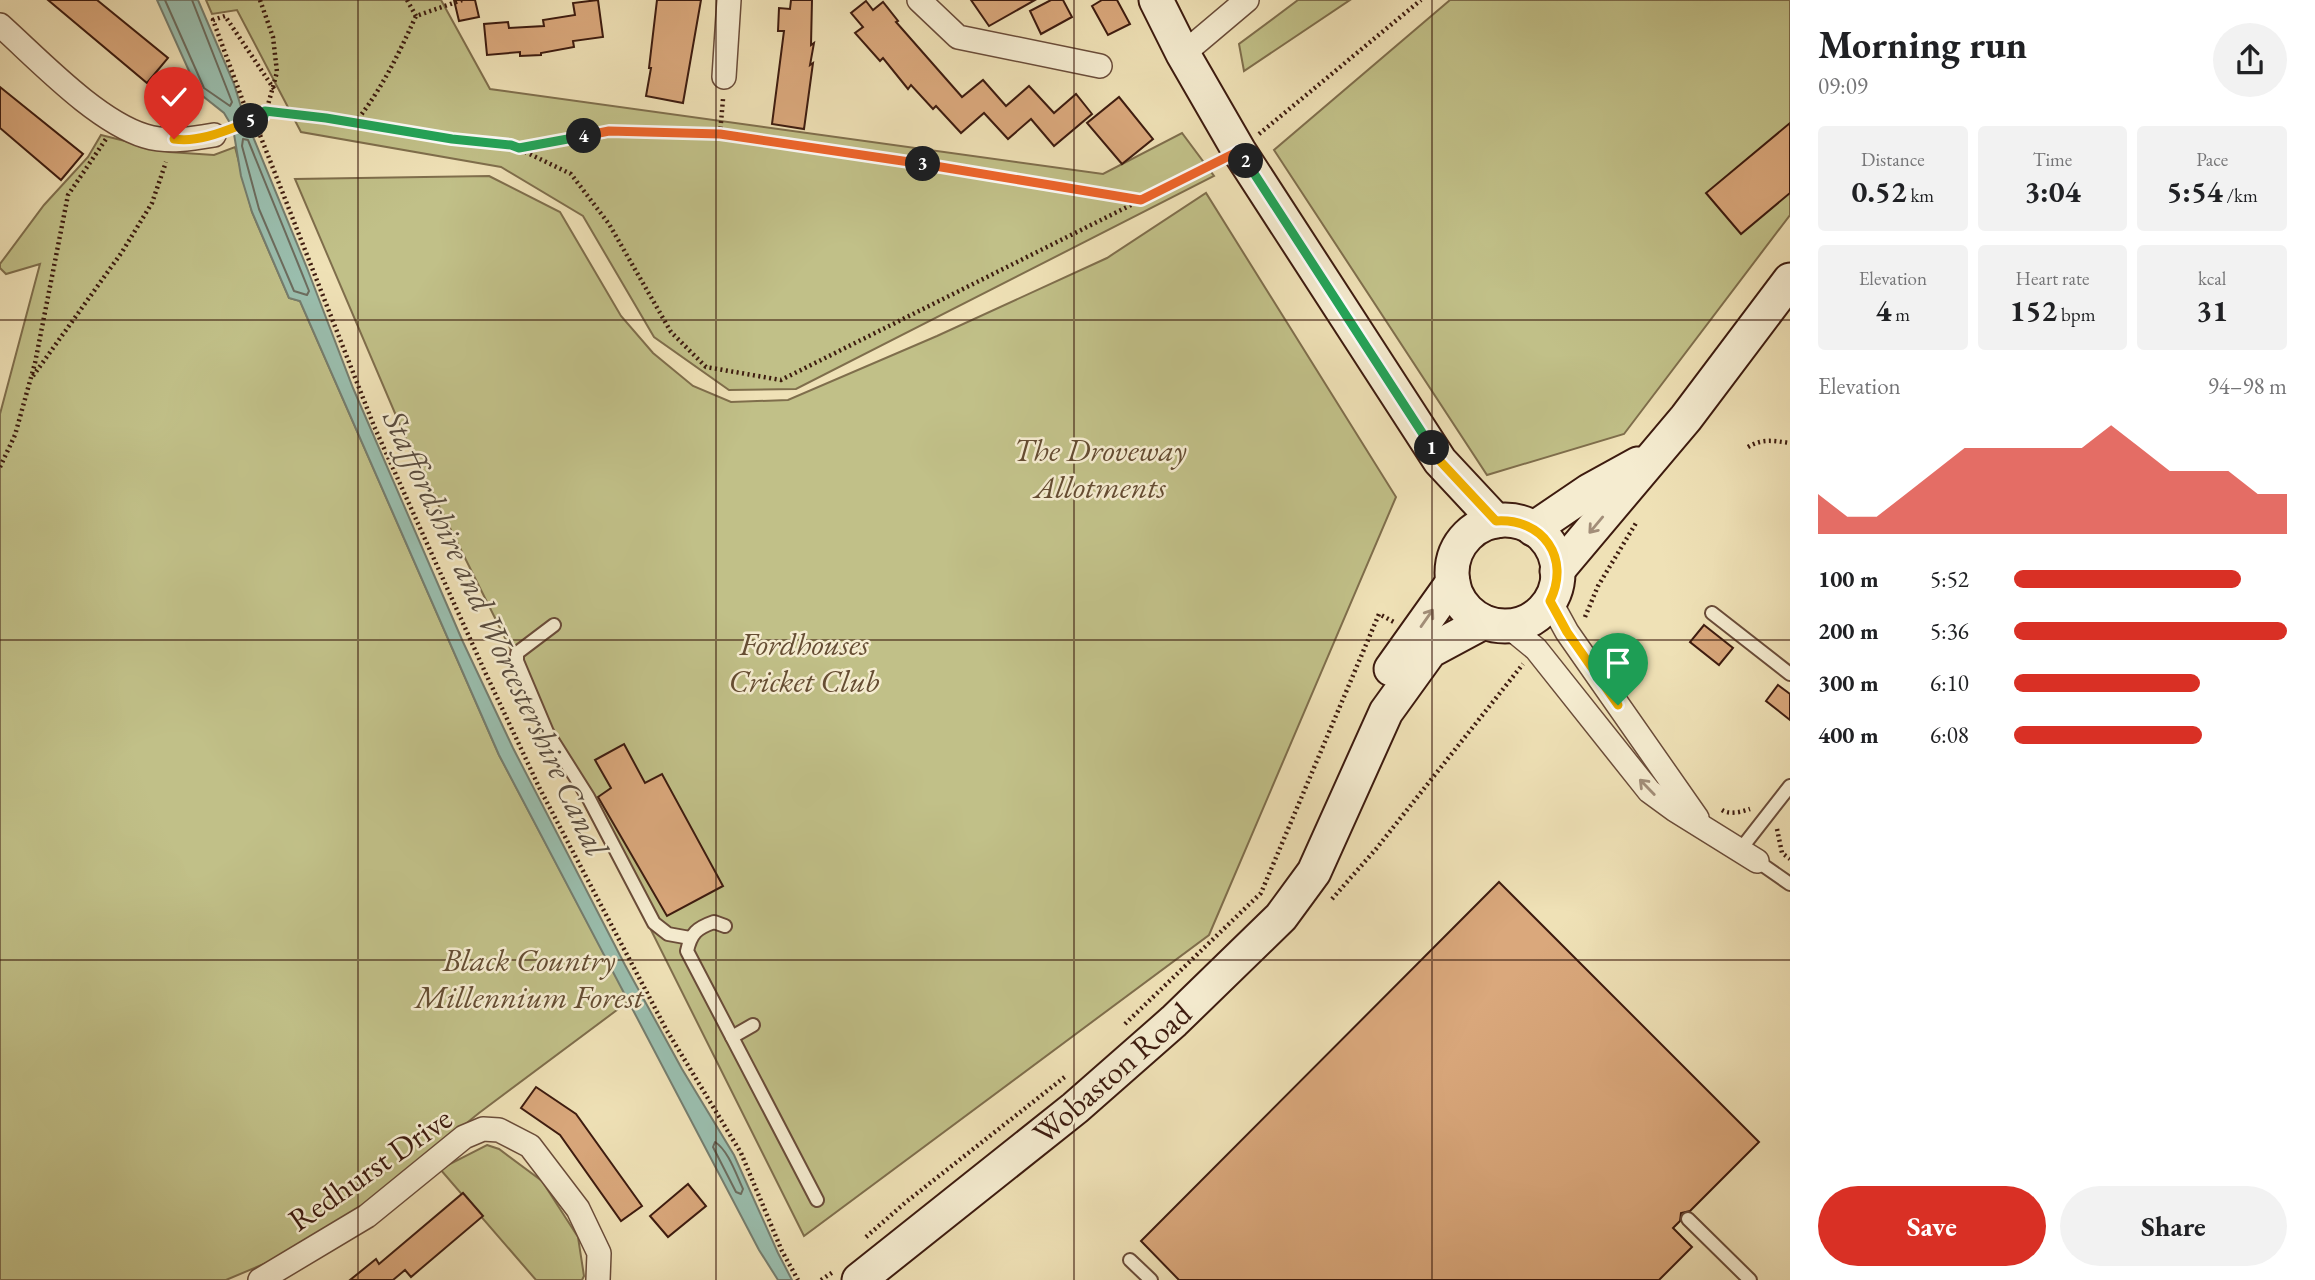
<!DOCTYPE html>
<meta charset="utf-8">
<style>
:root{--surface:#fff;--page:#f2f2f2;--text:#202124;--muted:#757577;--accent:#d93025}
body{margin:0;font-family:"EB Garamond",serif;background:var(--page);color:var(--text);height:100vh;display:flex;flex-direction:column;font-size:26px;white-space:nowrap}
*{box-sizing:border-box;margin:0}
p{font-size:23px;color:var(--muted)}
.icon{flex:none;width:38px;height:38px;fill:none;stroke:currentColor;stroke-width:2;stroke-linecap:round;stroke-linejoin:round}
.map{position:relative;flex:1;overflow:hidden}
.side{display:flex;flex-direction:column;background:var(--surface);width:525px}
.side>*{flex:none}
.pin{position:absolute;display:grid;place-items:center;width:60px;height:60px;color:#fff;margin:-72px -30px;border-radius:50% 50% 50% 0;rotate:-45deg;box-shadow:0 0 7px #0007}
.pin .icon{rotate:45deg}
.km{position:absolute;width:35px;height:35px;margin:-18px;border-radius:50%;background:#222;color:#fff;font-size:19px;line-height:35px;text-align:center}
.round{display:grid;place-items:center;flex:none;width:74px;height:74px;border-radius:37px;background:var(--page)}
.overview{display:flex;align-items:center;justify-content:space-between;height:119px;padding:0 28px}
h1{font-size:38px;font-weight:700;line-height:52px}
.metrics{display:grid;grid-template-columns:repeat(3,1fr);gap:10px;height:119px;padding:7px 28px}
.metrics div{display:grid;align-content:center;border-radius:7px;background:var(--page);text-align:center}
.metrics b{font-size:30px;font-weight:700}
.metrics small{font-size:19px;font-weight:400}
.metrics p{font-size:19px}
.chart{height:196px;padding:14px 28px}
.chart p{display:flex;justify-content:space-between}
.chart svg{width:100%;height:126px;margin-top:7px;fill:var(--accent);opacity:.7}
.primary-button{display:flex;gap:14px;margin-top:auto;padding:14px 28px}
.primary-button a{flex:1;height:80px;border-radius:42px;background:var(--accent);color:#fff;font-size:28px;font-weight:700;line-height:80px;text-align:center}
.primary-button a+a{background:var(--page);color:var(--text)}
ul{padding:0 28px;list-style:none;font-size:23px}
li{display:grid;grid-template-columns:112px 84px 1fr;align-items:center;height:52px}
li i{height:18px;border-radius:9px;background:var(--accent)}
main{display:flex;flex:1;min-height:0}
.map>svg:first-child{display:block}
</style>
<main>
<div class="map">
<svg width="1790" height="1280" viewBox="0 0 1790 1280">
<rect width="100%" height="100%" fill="#efe1b6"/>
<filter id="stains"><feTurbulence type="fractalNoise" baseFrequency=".00286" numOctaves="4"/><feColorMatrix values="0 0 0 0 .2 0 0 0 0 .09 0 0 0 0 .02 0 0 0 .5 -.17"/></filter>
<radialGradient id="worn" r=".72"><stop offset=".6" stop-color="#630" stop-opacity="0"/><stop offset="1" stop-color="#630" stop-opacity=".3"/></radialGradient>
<!-- green -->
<g fill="#c1c088" stroke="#7f6e4c" stroke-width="2">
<path d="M206,0H441L490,89L1103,174L1182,133L1214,176L796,389L729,390L654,337L583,216L501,167L301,132L237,10L212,14Z"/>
<path d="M1298,0H1350L1244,71L1239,44Z"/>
<path d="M1450,0H1790V215L1624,434L1487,475L1274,150Z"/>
<path d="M101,135L169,152L214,155L235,147L252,212L289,298L300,301L499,755L629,1001L479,1113L362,1208L271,1261L226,1280H0V414L40,264L6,274L0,268V264L44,205L88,157Z"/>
<path d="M489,176L560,212L621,316L653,353L693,386L731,402L788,400L937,336L1107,258L1206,193L1396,497L1209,935L804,1236L409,446L295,179Z"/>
<path d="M487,1145L499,1149L542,1181L578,1237L584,1276L582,1280H536L440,1169Z"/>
</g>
<!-- water -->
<path fill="#9abeae" stroke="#757d6e" stroke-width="2" d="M157,0H198L234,84L242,110L307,268L353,388L463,642L513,748L625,965L682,1069L734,1155L778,1253L792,1280H778L759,1250L499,755L300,301L289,298L252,212L241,176L233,128L224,113L199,93Z"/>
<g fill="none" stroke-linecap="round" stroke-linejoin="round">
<!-- shore -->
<g stroke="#6c6c5e" stroke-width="2">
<path d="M165,0L204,88L230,106L232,102L192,0"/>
<path d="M243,139L248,140L301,271L309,291L307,295L294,291L259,209L242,146Z"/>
<path d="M715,1142C728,1150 736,1174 743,1189L741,1194L736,1192L713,1147Z"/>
</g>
</g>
<!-- building -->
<g fill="#daa87c" stroke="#3d1b0f" stroke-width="2">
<path d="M48,0H97L168,58L147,83Z"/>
<path d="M454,0H475L479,17L459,21Z"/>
<path d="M598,0L603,37L573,41L574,47L541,53V55L520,56V52L487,55L484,24L508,22L509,28L544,26L543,20L575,15L573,3Z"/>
<path d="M657,0H701L683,103L646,96L651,68H649Z"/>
<path d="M791,0H812L811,45L814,43L810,65L813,63L804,129L772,124L784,31H778L779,8L790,9Z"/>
<path d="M971,0H1035L989,26Z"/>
<path d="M1051,0H1063L1072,17L1041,34L1030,11Z"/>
<path d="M1102,0H1117L1130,24L1108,35L1092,6Z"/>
<path d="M866,1L873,10L883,2L898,21L896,22L962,97L983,80L1006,106L1029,86L1054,113L1076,94L1092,114L1054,146L1031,119L1008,139L984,113L961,133L936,106L933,109L911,85L908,89L883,58L880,61L855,33L863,27L851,13Z"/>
<path d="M0,87L83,154L61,180L0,128Z"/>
<path d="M1119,97L1153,139L1122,164L1087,123Z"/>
<path d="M1790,123V193L1741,234L1706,193Z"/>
<path d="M1704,625L1733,648L1719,665L1690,642Z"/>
<path d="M1778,685L1790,694V720L1766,701Z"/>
<path d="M624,744L645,783L662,774L723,886L667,916L598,797L611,788L595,760Z"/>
<path d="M1499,882L1759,1142L1690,1211L1681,1213L1680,1221L1673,1228L1692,1247L1659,1280H1179L1141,1241Z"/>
<path d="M536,1087L576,1114L642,1206L621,1221L560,1135L521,1108Z"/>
<path d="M688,1184L706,1206L668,1237L650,1216Z"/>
<path d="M463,1193L483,1216L411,1277L405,1270L393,1280H350L376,1259L379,1264Z"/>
</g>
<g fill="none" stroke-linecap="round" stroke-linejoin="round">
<defs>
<g id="lane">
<path d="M1712,613L1790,674"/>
<path d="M554,625L517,653V661L547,732L588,797L654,923L668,934L690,938"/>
<path d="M1740,850L1790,786"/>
<path d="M1757,861L1790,884"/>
<path d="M725,926L714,922C697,928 691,933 687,951L817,1200"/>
<path d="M732,1037L753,1025"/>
<path d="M1688,1219L1750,1280"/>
<path d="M1130,1260L1151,1280"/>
</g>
<g id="street">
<path d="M919,0L958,37L1100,66"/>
<path d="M0,25C39,60 96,121 145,136C168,143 191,139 214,135"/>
<path d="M1183,54L1247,0"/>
<path d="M724,77L729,0"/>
<path d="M1550,601L1567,632L1697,818"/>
<path d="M1508,626L1536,649L1649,791L1675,810L1757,861"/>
<path d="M260,1280L367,1216L464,1137L483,1129L499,1130L530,1146L578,1209L599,1253L598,1280"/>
</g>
<g id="secondary">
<path d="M1156,0L1183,54L1239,151L1440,461L1496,521"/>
<circle cx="1505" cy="573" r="53"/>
<path d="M1533,529L1589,491L1638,464"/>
<path d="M1557,571L1686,418L1790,280"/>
<path d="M1391,669L1453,582"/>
<path d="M859,1280L1075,1108L1174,1021L1281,917L1314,872L1386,712L1430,651L1484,622"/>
</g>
</defs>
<!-- lane casing -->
<use href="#lane" stroke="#6a4c39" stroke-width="16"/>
<!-- street casing -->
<use href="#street" stroke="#6a4c39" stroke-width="26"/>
<!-- secondary casing -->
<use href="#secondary" stroke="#3d1b0f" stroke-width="37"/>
<!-- path -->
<g stroke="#3d1b0f" stroke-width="4.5" stroke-dasharray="2 3.5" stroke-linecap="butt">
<path d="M260,0L273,37L277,72L260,134"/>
<path d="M407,0L416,16"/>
<path d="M274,89L225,16L213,20L248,115L260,135L374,426L485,672L540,789L666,1029L741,1153L782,1251L798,1280"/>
<path d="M265,111L326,118L452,139L511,145L571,174L609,224L671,332L706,367L781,380L1217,162"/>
<path d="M355,123C383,87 397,57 416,16L462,0"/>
<path d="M720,134L723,99"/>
<path d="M1259,134L1421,0"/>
<path d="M520,148L609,131L720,134L1141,200"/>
<path d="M33,376L122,252L152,203L166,162"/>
<path d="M1748,447C1763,438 1774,441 1790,443"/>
<path d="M0,467L15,435L35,363L68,195L106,139"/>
<path d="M1585,617L1598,586L1636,523"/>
<path d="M1722,810C1730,815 1741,812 1750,809"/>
<path d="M1777,829L1782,853L1790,859"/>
<path d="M1332,899L1376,849L1523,664"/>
<path d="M1125,1024L1261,893L1379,614L1394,622"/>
<path d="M866,1237L906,1202L1066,1076"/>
<path d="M821,1280L833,1272"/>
</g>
<!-- lane -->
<use href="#lane" stroke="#f5ecd0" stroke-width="12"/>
<!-- street -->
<use href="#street" stroke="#f5ecd0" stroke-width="23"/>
<!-- secondary -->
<use href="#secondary" stroke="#f5ecd0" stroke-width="33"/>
<!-- path-bridge -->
<path stroke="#3d1b0f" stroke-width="4.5" stroke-dasharray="2 3.5" stroke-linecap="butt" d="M214,135L264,116"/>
</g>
<!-- one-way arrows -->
<defs><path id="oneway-shaft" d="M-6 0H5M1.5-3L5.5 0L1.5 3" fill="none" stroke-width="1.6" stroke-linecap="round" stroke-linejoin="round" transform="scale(1.75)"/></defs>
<g stroke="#a28e79">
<use href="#oneway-shaft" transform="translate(1596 525) rotate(130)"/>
<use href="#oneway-shaft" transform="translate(1427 618) rotate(-55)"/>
<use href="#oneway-shaft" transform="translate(1647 787) rotate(-134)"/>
</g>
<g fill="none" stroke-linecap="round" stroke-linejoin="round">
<defs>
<path id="split-1" d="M1432,448L1440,461L1496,521C1543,518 1571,558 1550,601L1567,632L1618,705"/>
<path id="split-2" d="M1246,161L1432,448"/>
<path id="split-3" d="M923,164L1141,200L1239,151L1246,161"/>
<path id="split-4" d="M584,136L609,131L720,134L923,164"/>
<path id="split-5" d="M251,121L264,116L265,111L326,118L452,139L511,145L519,148L584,136"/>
<path id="split-6" d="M174,139C200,143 227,130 251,121"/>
</defs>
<!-- split-1 casing -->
<use href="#split-1" stroke="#fff" stroke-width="14"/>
<!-- split-2 casing -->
<use href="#split-2" stroke="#fff" stroke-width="14"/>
<!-- split-3 casing -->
<use href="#split-3" stroke="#fff" stroke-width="14"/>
<!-- split-4 casing -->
<use href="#split-4" stroke="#fff" stroke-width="14"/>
<!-- split-5 casing -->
<use href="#split-5" stroke="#fff" stroke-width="14"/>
<!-- split-6 casing -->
<use href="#split-6" stroke="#fff" stroke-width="14"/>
<!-- split-1 -->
<use href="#split-1" stroke="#f5b400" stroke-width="9"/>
<!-- split-2 -->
<use href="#split-2" stroke="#22a559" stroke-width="9"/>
<!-- split-3 -->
<use href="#split-3" stroke="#f0652b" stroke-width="9"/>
<!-- split-4 -->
<use href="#split-4" stroke="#f0652b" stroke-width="9"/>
<!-- split-5 -->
<use href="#split-5" stroke="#22a559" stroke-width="9"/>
<!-- split-6 -->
<use href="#split-6" stroke="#f5b400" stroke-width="9"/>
</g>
<!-- grid -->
<path fill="none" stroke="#3d1b0f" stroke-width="2" stroke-opacity="0.55" d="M358,0V1280M716,0V1280M1074,0V1280M1432,0V1280M0,320H1790M0,640H1790M0,960H1790"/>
<g text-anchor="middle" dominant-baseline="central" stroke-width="5" stroke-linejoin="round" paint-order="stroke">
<!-- park labels -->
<g font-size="32" font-style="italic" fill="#654d33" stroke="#f5ecd0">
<text x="1100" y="450">The Droveway<tspan x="1100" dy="37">Allotments</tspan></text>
<text x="804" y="644">Fordhouses<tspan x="804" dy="37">Cricket Club</tspan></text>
<text x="529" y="960">Black Country<tspan x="529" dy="37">Millennium Forest</tspan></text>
</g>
<!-- street labels -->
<g font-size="32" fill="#3d1b0f" stroke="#f5ecd0">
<text transform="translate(1112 1073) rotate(-41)">Wobaston Road</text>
<text transform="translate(370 1169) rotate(-35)">Redhurst Drive</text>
</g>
<!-- water labels -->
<g font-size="33" font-style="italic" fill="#594c3f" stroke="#f5ecd0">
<text transform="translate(496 633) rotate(65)">Staffordshire and Worcestershire Canal</text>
</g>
</g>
<rect width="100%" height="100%" filter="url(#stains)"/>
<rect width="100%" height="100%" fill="url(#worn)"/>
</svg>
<div class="pin" style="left:1618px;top:705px;background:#1e9e55"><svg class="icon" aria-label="arrive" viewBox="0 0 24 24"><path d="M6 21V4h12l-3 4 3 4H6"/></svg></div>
<div class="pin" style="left:174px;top:139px;background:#d93025"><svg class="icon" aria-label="check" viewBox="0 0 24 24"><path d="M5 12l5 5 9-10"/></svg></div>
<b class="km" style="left:1432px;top:448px">1</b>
<b class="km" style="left:1246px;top:161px">2</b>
<b class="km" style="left:923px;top:164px">3</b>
<b class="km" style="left:584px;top:136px">4</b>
<b class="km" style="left:251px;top:121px">5</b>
</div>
<section class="side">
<div class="overview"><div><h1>Morning run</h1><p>09:09</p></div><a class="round"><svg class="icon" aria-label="share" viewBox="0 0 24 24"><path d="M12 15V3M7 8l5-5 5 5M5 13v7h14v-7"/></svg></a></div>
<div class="metrics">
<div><p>Distance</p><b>0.52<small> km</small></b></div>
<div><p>Time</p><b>3:04</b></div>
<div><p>Pace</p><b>5:54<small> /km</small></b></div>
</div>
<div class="metrics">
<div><p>Elevation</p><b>4<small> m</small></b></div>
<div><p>Heart rate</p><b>152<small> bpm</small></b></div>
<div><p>kcal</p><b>31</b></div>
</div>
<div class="chart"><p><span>Elevation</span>94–98 m</p>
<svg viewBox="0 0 160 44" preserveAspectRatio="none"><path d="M0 44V30L10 38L20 38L30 30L40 22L50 14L60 14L70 14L80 14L90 14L100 6L110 14L120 22L130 22L140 22L150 30L160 30V44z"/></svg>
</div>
<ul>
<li><b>100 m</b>5:52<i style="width:83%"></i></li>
<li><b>200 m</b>5:36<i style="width:100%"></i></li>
<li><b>300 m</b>6:10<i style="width:68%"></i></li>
<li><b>400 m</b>6:08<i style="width:69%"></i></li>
</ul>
<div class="primary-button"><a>Save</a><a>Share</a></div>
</section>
</main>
